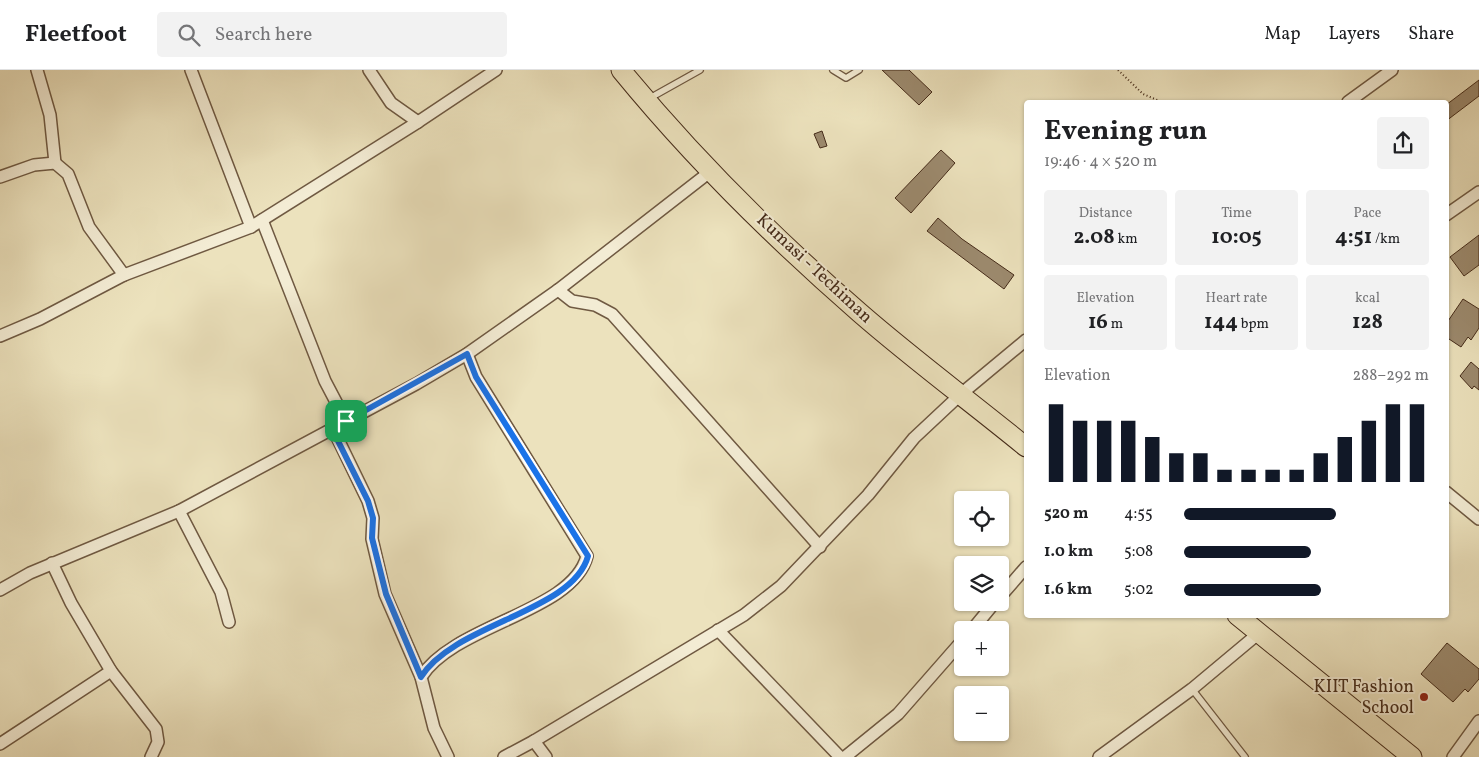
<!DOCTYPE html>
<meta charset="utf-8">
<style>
:root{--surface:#fff;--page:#f2f2f2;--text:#202124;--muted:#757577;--line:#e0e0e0;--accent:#111827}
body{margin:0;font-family:Vollkorn,serif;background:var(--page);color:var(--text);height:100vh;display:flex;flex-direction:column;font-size:19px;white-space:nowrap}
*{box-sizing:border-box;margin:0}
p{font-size:16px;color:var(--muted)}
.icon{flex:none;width:28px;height:28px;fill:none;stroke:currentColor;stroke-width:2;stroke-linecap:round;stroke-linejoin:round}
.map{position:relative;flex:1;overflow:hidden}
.drawer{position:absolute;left:1024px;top:30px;width:425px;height:518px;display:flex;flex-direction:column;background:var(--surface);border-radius:5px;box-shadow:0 1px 4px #0004}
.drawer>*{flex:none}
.fabs{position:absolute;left:954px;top:421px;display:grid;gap:10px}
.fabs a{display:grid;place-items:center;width:55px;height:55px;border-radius:5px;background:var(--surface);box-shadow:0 1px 4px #0004;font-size:25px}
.pin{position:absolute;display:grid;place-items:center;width:42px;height:42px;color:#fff;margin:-21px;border-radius:10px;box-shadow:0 2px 8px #0006}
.round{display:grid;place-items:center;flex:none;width:52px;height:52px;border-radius:5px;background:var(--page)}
.head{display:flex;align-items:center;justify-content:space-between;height:85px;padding:0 20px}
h1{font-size:28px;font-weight:700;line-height:38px}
.stats{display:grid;grid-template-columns:repeat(3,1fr);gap:8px;height:85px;padding:5px 20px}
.stats div{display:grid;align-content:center;border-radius:5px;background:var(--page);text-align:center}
.stats b{font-size:21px;font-weight:700}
.stats small{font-size:14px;font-weight:400}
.stats p{font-size:14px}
.chart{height:140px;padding:10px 20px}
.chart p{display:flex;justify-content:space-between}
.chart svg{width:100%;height:90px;margin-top:5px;stroke:var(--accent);stroke-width:6}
ul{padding:0 20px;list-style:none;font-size:16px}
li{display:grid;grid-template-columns:80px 60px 1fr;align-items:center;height:38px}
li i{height:12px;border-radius:6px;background:var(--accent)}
header{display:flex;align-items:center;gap:30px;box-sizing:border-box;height:70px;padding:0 25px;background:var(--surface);border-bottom:1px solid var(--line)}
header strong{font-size:24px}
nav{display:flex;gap:28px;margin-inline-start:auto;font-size:18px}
.search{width:350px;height:45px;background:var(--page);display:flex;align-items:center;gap:12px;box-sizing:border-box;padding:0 18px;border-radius:5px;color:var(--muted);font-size:19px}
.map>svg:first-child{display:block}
</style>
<header>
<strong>Fleetfoot</strong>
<div class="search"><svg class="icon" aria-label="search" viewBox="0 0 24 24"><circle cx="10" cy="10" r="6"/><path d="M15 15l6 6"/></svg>Search here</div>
<nav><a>Map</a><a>Layers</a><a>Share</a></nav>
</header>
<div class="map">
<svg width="1479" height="687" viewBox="0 0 1479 687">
<rect width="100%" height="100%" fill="#ece2bd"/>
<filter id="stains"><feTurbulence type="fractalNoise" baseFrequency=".004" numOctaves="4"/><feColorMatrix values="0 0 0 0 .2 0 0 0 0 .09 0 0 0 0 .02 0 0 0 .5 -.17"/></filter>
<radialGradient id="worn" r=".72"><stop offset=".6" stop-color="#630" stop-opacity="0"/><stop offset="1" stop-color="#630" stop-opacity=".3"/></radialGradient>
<!-- building -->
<g fill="#9c8a6e" stroke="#452b19">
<path d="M882,0H909L932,22L919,35Z"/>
<path d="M1479,10V26L1446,51V35Z"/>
<path d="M822,61L827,76L820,78L814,64Z"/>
<path d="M941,80L955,93L911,143L895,128Z"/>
<path d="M938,148L962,169L1014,205L1004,219L927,161Z"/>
<path d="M1479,165V195L1464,206L1450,187Z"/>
<path d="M1463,229L1479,239V258L1471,270L1468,267L1461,277L1446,267V254Z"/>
<path d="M1471,292L1479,299V320L1474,316L1472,319L1460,306Z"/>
<path d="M1447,573L1479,599V609L1468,622L1465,619L1453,632L1421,604Z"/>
</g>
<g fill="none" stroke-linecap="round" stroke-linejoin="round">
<defs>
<g id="service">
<path d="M833,0L846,8L859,0"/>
<path d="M650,28L700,0"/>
<path d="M1192,619L1245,687"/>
</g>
<g id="minor">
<path d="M37,0L50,45L55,93"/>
<path d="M191,0L251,157"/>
<path d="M369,0L391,33L418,52"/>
<path d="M1348,32L1392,0"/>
<path d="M0,107L34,95L55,93L68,104L89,157L124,205"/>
<path d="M1446,145L1479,122"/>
<path d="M262,150L325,311L346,351"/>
<path d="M558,220L572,231L595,235L612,244L820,477"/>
<path d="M0,266L40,249L124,205L251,157L418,52L496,0"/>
<path d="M333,359L368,431L373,448L372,469L385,524L421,607L434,658L448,687"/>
<path d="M1446,422L1479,449"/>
<path d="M179,441L221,522L229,552"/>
<path d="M52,493L71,533L111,601L156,659L158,672L151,687"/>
<path d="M0,520L30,503L179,441L416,314L467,284L558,220L711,101"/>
<path d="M1000,527L1026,497"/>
<path d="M718,560L840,687"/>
<path d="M972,560L995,532"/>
<path d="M421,607C455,554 573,542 587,486L476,307L467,284"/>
<path d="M534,671L546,687"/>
<path d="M0,674L111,601"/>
<path d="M504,687L534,671L744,545L781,516L868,425L914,368L961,324L1026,270"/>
<path d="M845,687L898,644L962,571"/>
<path d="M1099,687L1192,619L1259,563"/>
<path d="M1453,687L1479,651"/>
</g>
<g id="trunk">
<path d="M621,0C693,88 775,169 860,243C914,290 971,332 1026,377"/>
<path d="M1237,545L1412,687"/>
</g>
</defs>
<!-- service casing -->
<use href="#service" stroke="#6f5942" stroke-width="8"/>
<!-- minor casing -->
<use href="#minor" stroke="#6f5942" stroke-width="14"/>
<!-- trunk casing -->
<use href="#trunk" stroke="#452b19" stroke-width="21"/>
<!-- path -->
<path stroke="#452b19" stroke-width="2" stroke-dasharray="1 2.5" stroke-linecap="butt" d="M1118,0L1143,24L1162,32"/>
<!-- service -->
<use href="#service" stroke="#f3ecd4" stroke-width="5.5"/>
<!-- minor -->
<use href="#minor" stroke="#f3ecd4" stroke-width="11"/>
<!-- trunk -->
<use href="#trunk" stroke="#ece2bd" stroke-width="19"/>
</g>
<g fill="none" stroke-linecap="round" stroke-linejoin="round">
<defs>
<path id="route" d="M467,284L476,307L588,486C573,542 455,553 421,607L386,524L372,468L373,448L368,431L332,359Z"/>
</defs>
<!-- route casing -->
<use href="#route" stroke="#fff" stroke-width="10"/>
<!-- route -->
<use href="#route" stroke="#1a73e8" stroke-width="6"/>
</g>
<!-- markers -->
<circle fill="#8f2418" stroke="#f3ecd4" stroke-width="2" cx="1424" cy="627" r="5"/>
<g text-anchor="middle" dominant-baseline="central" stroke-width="4" stroke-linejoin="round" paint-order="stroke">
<!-- street labels -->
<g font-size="18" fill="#452b19" stroke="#f3ecd4">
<text transform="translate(814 199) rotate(43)">Kumasi - Techiman</text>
</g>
<!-- poi labels -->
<g font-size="18" fill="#452b19" stroke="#f3ecd4" text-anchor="end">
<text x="1414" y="617">KIIT Fashion<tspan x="1414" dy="21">School</tspan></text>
</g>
</g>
<rect width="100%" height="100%" filter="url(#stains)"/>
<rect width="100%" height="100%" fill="url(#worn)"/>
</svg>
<div class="fabs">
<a><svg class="icon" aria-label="locate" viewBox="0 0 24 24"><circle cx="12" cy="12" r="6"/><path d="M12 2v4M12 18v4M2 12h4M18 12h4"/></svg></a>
<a><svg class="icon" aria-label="layers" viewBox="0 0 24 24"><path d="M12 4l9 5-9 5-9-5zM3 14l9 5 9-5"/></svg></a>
<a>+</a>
<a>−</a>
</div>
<div class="pin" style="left:346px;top:351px;background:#1e9e55"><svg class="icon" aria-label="arrive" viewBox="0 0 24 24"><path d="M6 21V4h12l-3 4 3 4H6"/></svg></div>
<section class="drawer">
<div class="head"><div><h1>Evening run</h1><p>19:46 · 4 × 520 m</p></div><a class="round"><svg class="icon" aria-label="share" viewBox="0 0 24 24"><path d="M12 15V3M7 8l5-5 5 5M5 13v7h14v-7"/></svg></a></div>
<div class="stats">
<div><p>Distance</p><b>2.08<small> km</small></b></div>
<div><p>Time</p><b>10:05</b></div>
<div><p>Pace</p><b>4:51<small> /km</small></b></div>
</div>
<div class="stats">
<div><p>Elevation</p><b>16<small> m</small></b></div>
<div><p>Heart rate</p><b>144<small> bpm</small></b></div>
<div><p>kcal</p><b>128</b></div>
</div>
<div class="chart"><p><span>Elevation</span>288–292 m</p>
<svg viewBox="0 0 160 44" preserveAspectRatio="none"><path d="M5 44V6M15 44V14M25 44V14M35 44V14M45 44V22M55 44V30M65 44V30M75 44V38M85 44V38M95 44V38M105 44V38M115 44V30M125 44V22M135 44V14M145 44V6M155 44V6"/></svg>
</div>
<ul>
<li><b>520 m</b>4:55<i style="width:62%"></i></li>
<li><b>1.0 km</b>5:08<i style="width:52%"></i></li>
<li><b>1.6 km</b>5:02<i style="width:56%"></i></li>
</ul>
</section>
</div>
